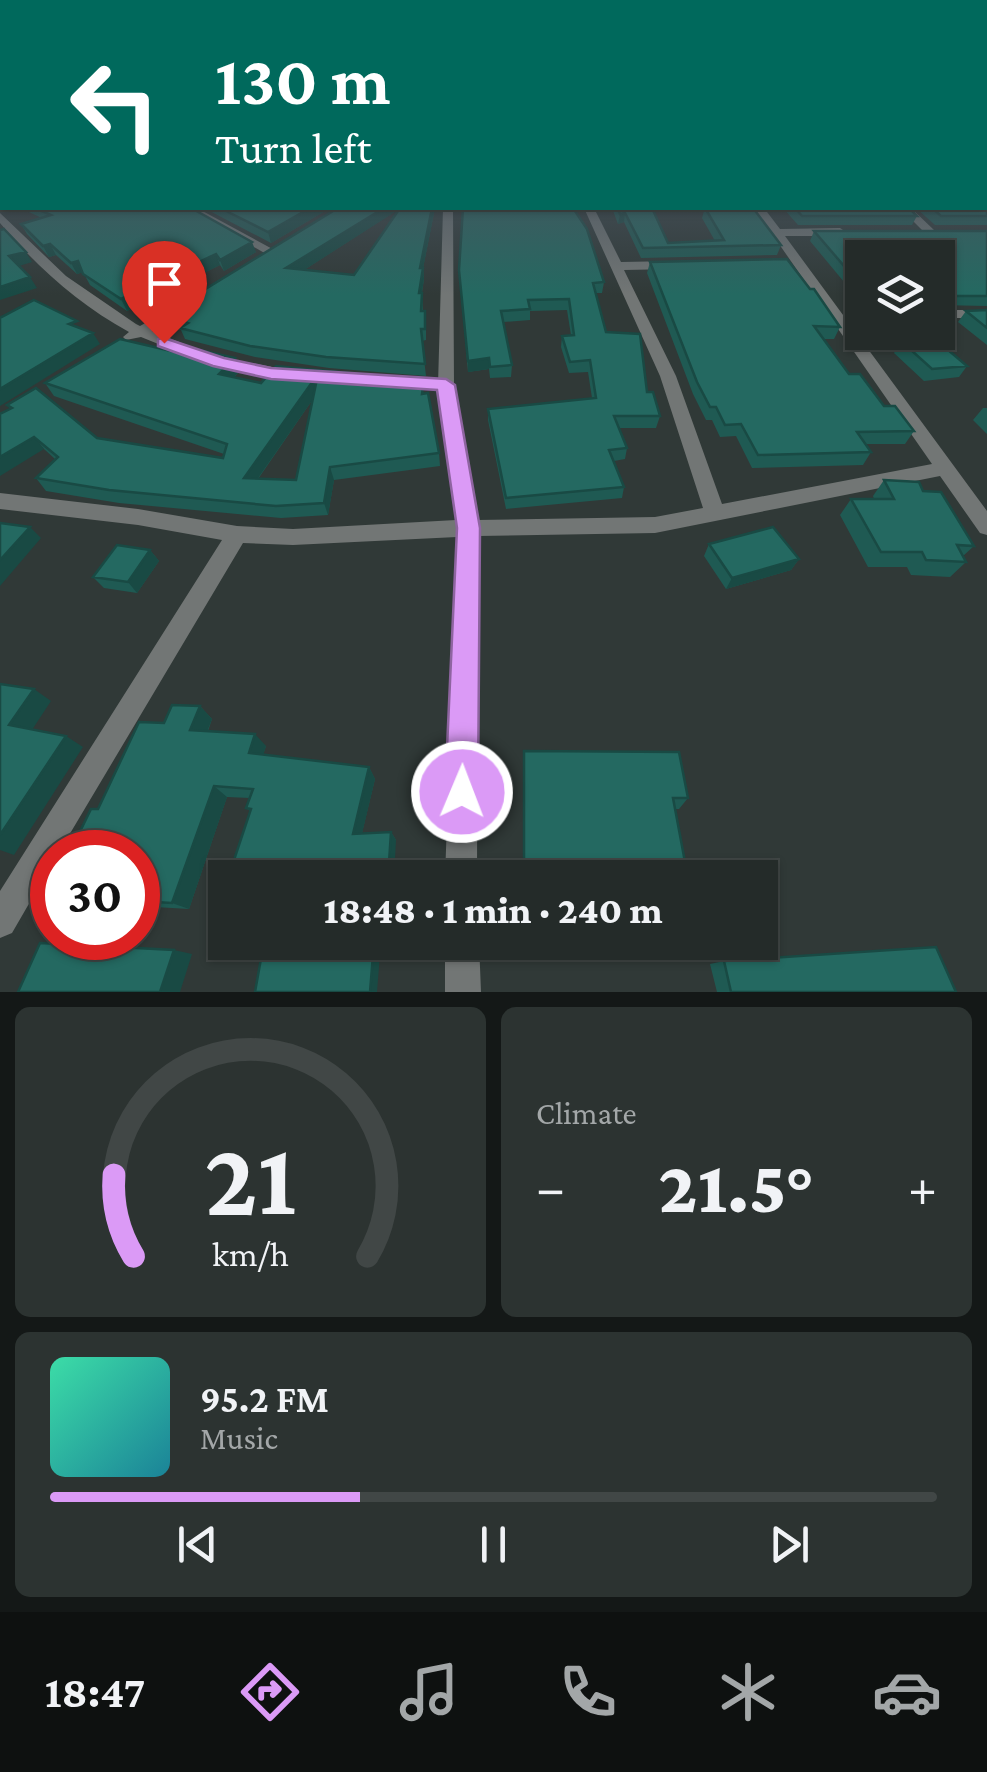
<!DOCTYPE html>
<html lang="en">
<head>
<meta charset="utf-8">
<style>
	:root { --surface:#242b29; --page:#2c3331; --text:#f1f3f6; --muted:#a3a7a8; --line:#414746; --accent:#db9af6 }
	body { margin:0; font-family:"Crimson Pro",serif; background:var(--page); color:var(--text); height:100vh; display:flex; flex-direction:column; font-size:38px; white-space:nowrap }
	* { box-sizing:border-box; margin:0 }
	p { font-size:32px; color:var(--muted) }
	.icon { flex:none; width:55px; height:55px; fill:none; stroke:currentColor; stroke-width:2; stroke-linecap:round; stroke-linejoin:round }
	.map { position:relative; height:992px; overflow:hidden }
	.side { display:flex; flex-direction:column; gap:15px; padding:15px; background:#141817; flex:1 }
	.side>* { flex:none }
	.banner { position:absolute; left:0px; top:0px; width:988px; height:210px; box-shadow:0 2px 8px #0004,0 0 0 2px var(--line); background:#00695c; color:#fff; overflow:hidden }
	.controls { position:absolute; left:845px; top:240px; display:grid; gap:20px }
	.controls a { display:grid; place-items:center; width:110px; height:110px; border-radius:0px; background:var(--surface); box-shadow:0 2px 8px #0004,0 0 0 2px var(--line); font-size:50px }
	.speed { position:absolute; left:30px; top:830px; display:flex; gap:20px; font-size:50px; font-weight:700; text-align:center }
	.speed>* { display:grid; place-content:center; width:130px; height:130px; border-radius:50%; background:var(--surface); box-shadow:0 2px 8px #0004,0 0 0 2px var(--line); line-height:1 }
	.speed .limit { border:15px solid #d22; background:#fff; color:#111 }
	.pin { position:absolute; display:grid; place-items:center; width:85px; height:85px; color:#fff; margin:-102px -42px; border-radius:50% 50% 50% 0; rotate:-45deg; box-shadow:0 0 10px #0007 }
	.pin .icon { rotate:45deg }
	.me { position:absolute; width:110px; margin:-55px; rotate:1deg; stroke-linejoin:round; filter:drop-shadow(0 0 8px #0008) }
	.turn { display:flex; align-items:center; gap:35px; height:210px; padding:0 50px; font-size:45px }
	.turn .icon { width:130px; height:130px; stroke-width:2.5 }
	.turn b { display:block; font-size:70px; line-height:85px }
	.big { font-size:75px; font-weight:800; line-height:1.1 }
	.side .card { flex:1; display:flex; flex-direction:column; justify-content:center; gap:15px; min-width:0; padding:0 35px; border-radius:15px; background:var(--page) }
	.side .dial { align-items:center; gap:0 }
	.dial svg { height:260px; overflow:visible; fill:none; stroke:var(--line); stroke-width:7; stroke-linecap:round; text-anchor:middle }
	.dial text { fill:var(--text); stroke:none }
	.song { display:flex; align-items:center; gap:30px }
	.cover { width:120px; height:120px; border-radius:15px; background:linear-gradient(135deg,hsl(160 70% 55%),hsl(190 70% 35%)) }
	.played { height:10px; border-radius:5px; background:linear-gradient(90deg,var(--accent) 35%,var(--line) 35%) }
	.keys { display:flex; justify-content:space-around; direction:ltr }
	.heat { display:flex; justify-content:space-between; align-items:center; font-size:55px; direction:ltr }
	.side .tiles { flex:1; display:grid; gap:15px; grid-template-columns:1fr 1fr }
	.card:last-child { grid-column:span 2 }
	.trip { position:absolute; left:208px; top:860px; width:570px; height:100px; border-radius:0px; background:var(--surface); box-shadow:0 2px 8px #0004,0 0 0 2px var(--line); font-weight:800; line-height:100px; text-align:center }
	.tab-bar { display:flex; height:160px; justify-content:space-around; align-items:center; background:#0e1110; color:var(--muted) }
	.tab-bar .icon { width:70px; height:70px }
	.tab-bar .selected { color:var(--accent) }
	.tab-bar b { font-size:45px; color:var(--text) }
	.map>svg:first-child { display:block }
</style>
</head>
<body>
<div class="map">
<svg width="987" height="992" viewBox="0 0 987 992">
	<rect width="100%" height="100%" fill="#303937"/>
	<g fill="none" stroke-linecap="round" stroke-linejoin="round">
		<path fill="#727675" fill-rule="evenodd" d="M185,208H197L278,252L268,255Z
			M443,208H453L454,385L477,520L655,517L703,508L660,376L584,208H594L621,262L674,261L680,265L674,269L624,270L676,376L722,504L932,464L754,208H764L780,229L840,228L846,232L840,236H785L987,511V535L980,533L940,476L655,533L478,536L477,878H445L457,537L293,545L243,543L59,852H52V864L12,933L0,938V891L222,540L138,525L0,509V493L138,509L237,526L293,529L456,520L438,385Z
			M900,208H911L934,230V234H926Z
			M0,213L66,276L136,324L140,326L184,301H194V307L152,331L214,356L294,371L302,376L294,381L250,374L203,362L141,337L126,340L123,337L129,332C78,304 37,267 0,223Z
			M938,310H987V318H938Z
			M445,942H479L481,992H445Z"/>
	</g>
	<path fill="#1f5a53" fill-rule="evenodd" d="M987,156V225H935L916,208H985Z
		M20,208H191L256,252L224,271L220,265L127,311L90,285L83,272L77,274L56,255L49,257L27,234L21,224L42,218Z
		M204,208H330L271,243Z
		M338,208H435L423,268L424,279L422,293L423,311L426,322V340L422,341L426,376L329,368L255,357L185,339L181,330L169,326L163,315ZM399,209L354,275L304,270Z
		M612,208H652L668,243L715,241L702,218L705,208H753L781,245L777,255L641,258L624,222L618,224Z
		M783,208H909L917,216L912,225H798Z
		M814,231H987V306L938,305V258H862V300H859L810,241Z
		M650,262L840,327L834,339H824L849,374L914,431L905,444H865L871,452L863,465L752,468L736,436L720,437L712,420H706L693,394L647,273Z
		M459,270L604,282L602,293H596L606,332L647,392L660,416L656,428H619L627,448L625,459L614,461L624,487L622,498L506,509L488,420V409L592,398L588,372L569,373L561,347L562,336L571,335L567,310L530,311V320L503,322L512,365L511,377L490,378L489,369L468,372Z
		M987,310V345L958,322L966,311Z
		M901,341L967,366L959,377L924,381L894,353Z
		M195,349L240,371L234,377L261,383L425,394L439,453L440,466L334,480L328,515L281,518L119,503L46,491L36,478L55,459L44,449L7,405L97,438L223,458L224,454L54,396L45,383L199,358ZM313,399L296,480L258,479Z
		M983,408H987V434L973,420Z
		M884,480L923,491L974,546L963,556L966,562L950,577L911,575L907,567H868L840,515L851,499H874L873,496Z
		M709,544L799,559L791,570L726,589L704,556Z
		M150,550L159,561L137,593L104,588L93,577Z
		M200,706L212,719L208,731L266,746L263,755L369,767L375,779L362,833L391,832L396,840L250,811L246,808L250,798L227,797L189,909L138,906V852L164,723Z
		M524,751L688,798L679,809H675L688,878H523V763Z
		M724,961L956,992H717L710,964Z"/>
	<path fill="#194a44" d="M310,208H330L271,243L268,232Z
		M384,208H401L290,279L286,268Z
		M432,208H435L421,279L420,268Z
		M625,213L624,222L618,224L620,214Z
		M252,242L256,252L224,271L220,260Z
		M50,244L56,255L49,257L43,246Z
		M26,252L32,262L16,267L9,256Z
		M216,254L220,265L127,311L121,299Z
		M78,261L84,272L77,274L71,263Z
		M423,268L424,279L420,304L419,293Z
		M30,277L37,288L0,300V287Z
		M93,333L100,344L0,406V389Z
		M235,358L240,371L224,386L219,374Z
		M489,358V369L468,372V361Z
		M318,374L322,386L249,491L244,478Z
		M34,437L44,449L0,476V457Z
		M330,467L334,480L328,515L324,503Z
		M30,527L41,538L0,586V560Z
		M150,550L159,561L137,593L128,582Z
		M799,559L791,570L726,589L732,578Z
		M34,689L51,701L28,736L9,725Z
		M200,706L212,719L203,742L190,730Z
		M255,734L266,746L260,765L249,753Z
		M66,736L83,747L14,855L0,850V835Z
		M369,767L375,779L360,842L353,834Z
		M214,786L227,797L189,909L172,903Z
		M391,832L396,840L394,878H388Z
		M374,942H381L377,992H370Z
		M174,950L192,954L180,992H160Z"/>
	<path fill="#246961" stroke="#194a44" stroke-width="2.5" fill-rule="evenodd" d="M0,156H2V193L0,194Z
		M985,156H987V216H941L932,208H985Z
		M35,208H191L252,242L220,260L216,254L121,299L83,274L78,261L71,263L50,244L43,246L21,224L51,215Z
		M220,208H310L268,232Z
		M338,208H384L286,268L354,275L400,208H432L420,268H423L419,293H422L421,311H425V329H421L425,364L326,357L250,346L180,328L188,323L163,315Z
		M463,208H573L587,229L604,282L593,283L606,332L640,334L647,392H653L660,416H614L627,448L609,450L624,487L506,498L488,409L596,398L590,360L570,362L562,336L574,335L569,299L528,300L530,309L501,311L512,365L490,367L489,358L468,361L459,270Z
		M617,208H652L668,243L724,240L705,208H753L781,245L643,248L625,213L620,214Z
		M795,208H909L917,216H802Z
		M4,229L26,252L9,256L30,277L0,287V230Z
		M814,231H987V296H946L938,292V258H862V287Z
		M787,259L810,289H814L840,327L814,326L849,374H860L884,406H895L914,431L857,432L871,452L758,455L741,424L725,425L716,407H710L697,382L650,262Z
		M34,300L77,321L69,324L93,333L0,389V318Z
		M987,310V328L966,311Z
		M934,338L967,366L932,369L901,341Z
		M120,339L214,361L195,349L235,358L219,374L261,383L276,366L424,380L422,394L428,393L439,453L330,467L324,503L276,506L109,490L36,478L58,457L34,437L0,457V414L12,408L7,405L36,388L97,438L223,458L227,444L45,383ZM318,374L296,480L244,478Z
		M884,480L919,482L923,491L941,492L974,546L957,545L966,562L926,560L922,552H881L851,499H894Z
		M0,523L30,527L0,560Z
		M773,527L799,559L732,578L709,544Z
		M117,545L150,550L128,582L93,577Z
		M0,684L34,689L9,725L66,736L0,835Z
		M172,705L200,706L190,730L255,734L249,753L369,767L353,834L391,832L388,878H228L251,809L246,808L253,789L214,786L172,903L138,901V852H70L91,809H98L139,722L164,723Z
		M524,751L679,752L688,798H673L688,878H524Z
		M225,887V921L214,920Z
		M264,942H374L370,992H255Z
		M40,943L174,950L160,992H18Z
		M936,947L956,992H731L724,961Z"/>
	<linearGradient id="sky" x2="0" y2="1"><stop stop-color="#1a1f1e"/><stop offset="0.53" stop-color="#48545e"/><stop offset="1" stop-color="#48545e" stop-opacity="0"/></linearGradient>
	<rect width="987" height="295" fill="url(#sky)"/>
	<path fill="#db9af6" stroke="#8e64a0" stroke-width="2.5" d="M164,338L224,358L271,368L446,379L455,385L480,528L478,792L473,803L462,808L450,803L445,792L457,528L437,390L271,379L213,366L158,346V339Z"/>
</svg>
<div class="controls">
<a><svg class="icon" aria-label="layers" viewBox="0 0 24 24"><path d="M12 4l9 5-9 5-9-5zM3 14l9 5 9-5"/></svg></a>
</div>
<div class="speed"><div class="limit">30</div></div>
<div class="pin" style="left:164px;top:343px;background:#d93025"><svg class="icon" aria-label="arrive" viewBox="0 0 24 24"><path d="M6 21V4h12l-3 4 3 4H6"/></svg></div>
<svg class="me" style="left:462px;top:792px" viewBox="-20 -20 40 40"><circle r="17" fill="#db9af6" stroke="#fff" stroke-width="3"/><path d="M0-11L8 9 0 5-8 9z" fill="#fff"/></svg>
<div class="trip">18:48 · 1 min · 240 m</div>
<div class="banner">
<div class="turn"><svg class="icon" aria-label="left" viewBox="0 0 24 24"><path d="M17 20v-9H6M10 6l-5 5 5 5"/></svg><div><b>130 m</b>Turn left</div></div>
</div>
</div>
<section class="side">
<div class="tiles">
<div class="card dial"><svg viewBox="0 0 100 80">
<path d="M14 69A42 42 0 1 1 86 69"/>
<path d="M14 69A42 42 0 0 1 8 44" stroke="#db9af6"/>
<text x="50" y="56" font-size="32" font-weight="700">21</text>
<text x="50" y="72" font-size="11">km/h</text>
</svg></div>
<div class="card"><p>Climate</p>
<div class="heat"><a>−</a><b class="big">21.5°</b><a>+</a></div>
</div>
<div class="card">
<div class="song"><i class="cover"></i><div><b>95.2 FM</b><p>Music</p></div></div>
<div class="played"></div>
<div class="keys"><svg class="icon" aria-label="previous" viewBox="0 0 24 24"><path d="M18 5L8 12l10 7zM5 5v14"/></svg><svg class="icon" aria-label="pause" viewBox="0 0 24 24"><path d="M8 5v14M16 5v14"/></svg><svg class="icon" aria-label="next" viewBox="0 0 24 24"><path d="M6 5l10 7-10 7zM19 5v14"/></svg></div>
</div>
</div>
</section>
<nav class="tab-bar">
<b>18:47</b>
<svg class="icon selected" aria-label="directions" viewBox="0 0 24 24"><path d="M12 3l9 9-9 9-9-9zM9 14v-3h6M13 9l2 2-2 2"/></svg>
<svg class="icon" aria-label="music" viewBox="0 0 24 24"><path d="M9 18V5l10-2v13"/><circle cx="6" cy="18" r="3"/><circle cx="16" cy="16" r="3"/></svg>
<svg class="icon" aria-label="phone" viewBox="0 0 24 24"><path d="M5 4h4l2 5-3 2q2 4 5 5l2-3 5 2v4C11 20 4 13 5 4z"/></svg>
<svg class="icon" aria-label="climate" viewBox="0 0 24 24"><path d="M12 3v18M4 7l16 10M4 17L20 7"/></svg>
<svg class="icon" aria-label="car" viewBox="0 0 24 24"><path d="M5 17H2v-5l4-1 3-4h7l3 4 3 1v5h-3M9 17h6M6 11h13"/><circle cx="7" cy="17" r="2"/><circle cx="17" cy="17" r="2"/></svg>
</nav>
</body>
</html>
